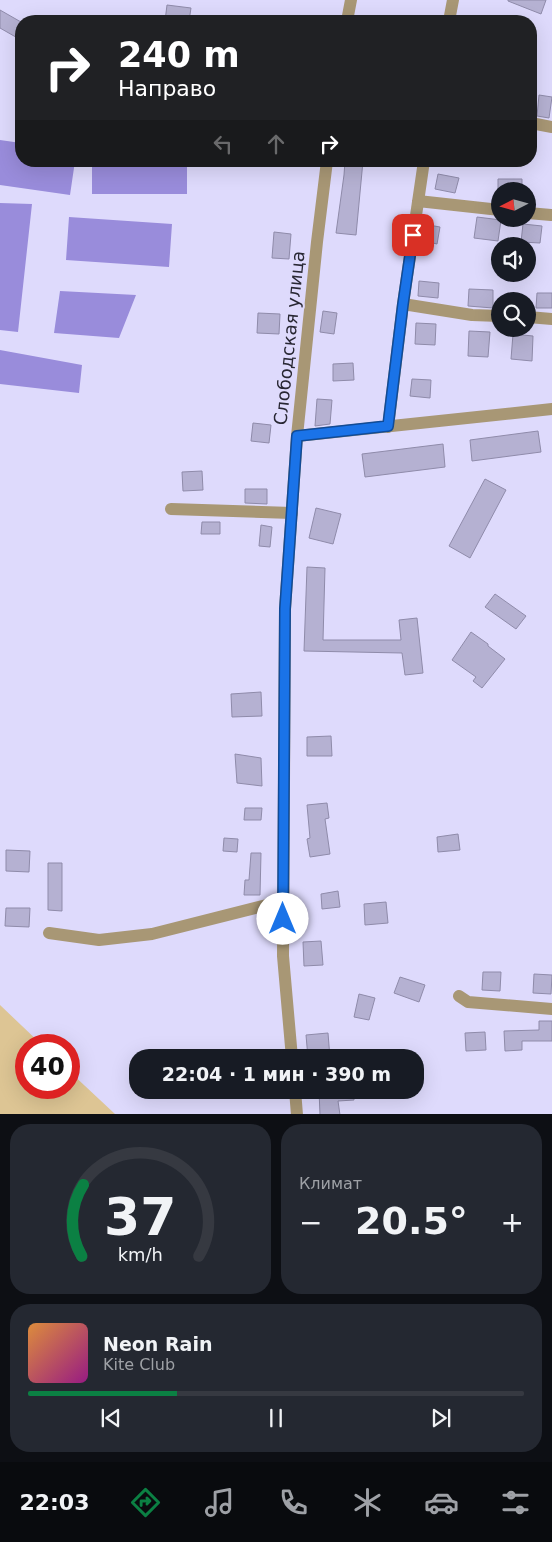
<!DOCTYPE html>
<html lang="ru">
<head>
<meta charset="utf-8">
<style>
	:root { --surface:#171b24; --page:#242831; --text:#f1f3f6; --muted:#9ea1a6; --line:#363941; --accent:#0b8043 }
	body { margin:0; font-family:"DejaVu Sans",sans-serif; background:var(--page); color:var(--text); height:100vh; display:flex; flex-direction:column; font-size:19px; white-space:nowrap }
	* { box-sizing:border-box; margin:0 }
	p { font-size:16px; color:var(--muted) }
	.icon { flex:none; width:28px; height:28px; fill:none; stroke:currentColor; stroke-width:2; stroke-linecap:round; stroke-linejoin:round }
	.map { position:relative; height:1114px; overflow:hidden }
	.panel { display:flex; flex-direction:column; gap:10px; padding:10px; background:#0d0f14; flex:1 }
	.panel>* { flex:none }
	.hud { position:absolute; left:15px; top:15px; width:522px; height:152px; border-radius:20px; box-shadow:0 5px 20px #0002; background:#202124; color:#fff; overflow:hidden }
	.needle { width:32px; rotate:264deg }
	.tools { position:absolute; left:491px; top:182px; display:grid; gap:10px }
	.tools a { display:grid; place-items:center; width:45px; height:45px; border-radius:50%; background:var(--surface); box-shadow:0 5px 20px #0002; font-size:25px }
	.speed { position:absolute; left:15px; top:1034px; display:flex; gap:10px; font-size:25px; font-weight:700; text-align:center }
	.speed>* { display:grid; place-content:center; width:65px; height:65px; border-radius:50%; background:var(--surface); box-shadow:0 5px 20px #0002; line-height:1 }
	.speed .limit { border:8px solid #d22; background:#fff; color:#111 }
	.pin { position:absolute; display:grid; place-items:center; width:42px; height:42px; color:#fff; margin:-21px; border-radius:10px; box-shadow:0 2px 8px #0006 }
	.me { position:absolute; width:55px; margin:-28px; rotate:0deg; stroke-linejoin:round; filter:drop-shadow(0 0 4px #0008) }
	.turn { display:flex; align-items:center; gap:18px; height:105px; padding:0 20px; font-size:22px }
	.turn .icon { width:65px; height:65px; stroke-width:2.5 }
	.turn b { display:block; font-size:35px; line-height:42px }
	.lanes { display:flex; align-items:center; height:48px; padding:0 20px; background:#0003; justify-content:center; gap:25px; direction:ltr }
	.lanes .off { opacity:.35 }
	.big { font-size:38px; font-weight:800; line-height:1.1 }
	.panel .tile { flex:1; display:flex; flex-direction:column; justify-content:center; gap:8px; min-width:0; padding:0 18px; border-radius:20px; background:var(--page) }
	.panel .dial { align-items:center; gap:0 }
	.dial svg { height:130px; overflow:visible; fill:none; stroke:var(--line); stroke-width:7; stroke-linecap:round; text-anchor:middle }
	.dial text { fill:var(--text); stroke:none }
	.song { display:flex; align-items:center; gap:15px }
	.cover { width:60px; height:60px; border-radius:8px; background:linear-gradient(135deg,hsl(30 70% 55%),hsl(310 70% 35%)) }
	.played { height:5px; border-radius:2px; background:linear-gradient(90deg,var(--accent) 30%,var(--line) 30%) }
	.keys { display:flex; justify-content:space-around; direction:ltr }
	.heat { display:flex; justify-content:space-between; align-items:center; font-size:28px; direction:ltr }
	.panel .tiles { flex:1; display:grid; gap:10px; grid-template-columns:1fr 1fr }
	.tile:last-child { grid-column:span 2 }
	.trip { position:absolute; left:129px; top:1049px; width:295px; height:50px; border-radius:20px; background:var(--surface); box-shadow:0 5px 20px #0002; font-weight:800; line-height:50px; text-align:center }
	.menu { display:flex; height:80px; justify-content:space-around; align-items:center; background:#090b0e; color:var(--muted) }
	.menu .icon { width:35px; height:35px }
	.menu .current { color:var(--accent) }
	.menu b { font-size:22px; color:var(--text) }
	.map>svg:first-child { display:block }
</style>
</head>
<body>
<div class="map">
<svg width="552" height="1115" viewBox="0 0 552 1115">
	<rect width="100%" height="100%" fill="#dedafc"/>
	<path fill="#ddc594" d="M0,1005L42,1045H26V1088H69V1071L115,1114H0Z"/>
	<path fill="#998cdb" d="M0,140L21,143V161H75L70,195L0,185Z
		M92,161H187V194H92Z
		M0,203L32,204L18,332L0,330Z
		M69,217L172,224L169,267L66,260Z
		M60,291L136,295L119,338L54,333Z
		M0,350L82,365L79,393L0,384Z"/>
	<path fill="#b5b1d2" stroke="#8f8baa" d="M508,0H546L541,14L508,1Z
		M167,5L191,8L189,21H165Z
		M0,10L21,22V40L0,28Z
		M539,95L552,97L549,118L537,116Z
		M345,161H363L356,235L336,233L344,175Z
		M438,174L459,178L455,193L435,189Z
		M498,179H522V191H498Z
		M477,217L501,220L498,241L474,238Z
		M423,224L440,227L437,244L421,240Z
		M523,224L542,226L540,243L521,242Z
		M274,232L291,234L289,259L272,258Z
		M419,281L439,283L438,298L418,296Z
		M469,289L493,290V308L468,306Z
		M537,293H552V308H536Z
		M323,311L337,313L334,334L320,332Z
		M258,313L280,314L279,334L257,333Z
		M416,323L436,324L435,345L415,344Z
		M469,331L490,332L488,357L468,356Z
		M513,334L533,336L532,361L511,359Z
		M353,363L354,380L333,381V364Z
		M412,379L431,380L430,398L410,396Z
		M317,399L332,400L330,424L315,426Z
		M253,423L271,425L269,443L251,441Z
		M538,431L541,452L472,461L470,440Z
		M443,444L445,467L365,477L362,454Z
		M202,471L203,490L183,491L182,472Z
		M485,479L506,490L470,558L449,546Z
		M245,489H267V504L245,503Z
		M316,508L341,514L333,544L309,538Z
		M202,522H220V534H201Z
		M261,525L272,527L270,547L259,546Z
		M307,567L325,568L323,640H401L399,620L417,618L423,673L405,675L402,653L304,651Z
		M495,594L526,616L516,629L485,607Z
		M471,632L488,644V646L505,659L482,688L473,681L476,677L452,660Z
		M261,692L262,716L232,717L231,694Z
		M331,736L332,756H307V737Z
		M235,754L261,758L262,786L237,783Z
		M327,803L329,818L325,819L330,854L310,857L307,839L310,838L307,805Z
		M245,808H262L261,820H244Z
		M458,834L460,850L438,852L437,837Z
		M224,838L238,839L237,852L223,851Z
		M6,850L30,851L29,872L6,871Z
		M251,853H261L260,895H244L245,880H249Z
		M48,863H62V911L48,910Z
		M338,891L340,907L322,909L321,894Z
		M386,902L388,923L365,925L364,904Z
		M6,908H30L29,927L5,926Z
		M321,941L323,965L304,966L303,942Z
		M483,972H501L500,991L482,990Z
		M534,974L552,975L551,994L533,993Z
		M400,977L425,985L419,1002L394,993Z
		M359,994L375,998L369,1020L354,1017Z
		M539,1021H552V1041H522V1050L505,1051L504,1031L539,1030Z
		M485,1032L486,1050L466,1051L465,1033Z
		M328,1033L330,1058H308L306,1035Z
		M319,1090H354V1100L338,1101L340,1115H320Z"/>
	<g fill="none" stroke-linecap="round" stroke-linejoin="round">
		<path stroke="#a89775" stroke-width="12" d="M449,21L453,0
			M531,123L552,127
			M418,201L500,210
			M528,213L551,215
			M403,304L472,315L500,316
			M528,317L552,319
			M388,427L403,304L424,161
			M297,436L552,409
			M171,509L292,513
			M49,933L99,940L152,934L283,901
			M459,996L468,1002L552,1009"/>
		<path stroke="#a89775" stroke-width="12" d="M347,21L351,0
			M292,1058L283,956L285,609L297,436L317,242L327,161
			M295,1090L297,1115"/>
	</g>
	<g fill="none" stroke-linecap="round" stroke-linejoin="round">
		<g stroke="#114b97" stroke-width="12">
			<path id="route" d="M283,919L285,609L297,436L388,426L403,304L413,235"/>
		</g>
		<use href="#route" stroke="#1a73e8" stroke-width="9"/>
	</g>
	<g text-anchor="middle" dominant-baseline="central" stroke-width="4" stroke-linejoin="round" paint-order="stroke">
		<g font-size="18" fill="#282733" stroke="#dedafc">
			<text transform="translate(289 338) rotate(-84)">Слободская улица</text>
		</g>
	</g>
</svg>
<div class="tools">
<a><svg class="needle" viewBox="-14 -14 28 28"><path d="M0-13l5 13h-10z" fill="#e53935"/><path d="M0 13l5-13h-10z" fill="#9ea1a6"/></svg></a>
<a><svg class="icon" aria-label="sound" viewBox="0 0 24 24"><path d="M4 9h4l5-4v14l-5-4H4zM17 9q2 3 0 6"/></svg></a>
<a><svg class="icon" aria-label="search" viewBox="0 0 24 24"><circle cx="10" cy="10" r="6"/><path d="M15 15l6 6"/></svg></a>
</div>
<div class="speed"><div class="limit">40</div></div>
<div class="pin" style="left:413px;top:235px;background:#d93025"><svg class="icon" aria-label="arrive" viewBox="0 0 24 24"><path d="M6 21V4h12l-3 4 3 4H6"/></svg></div>
<svg class="me" style="left:283px;top:919px" viewBox="-20 -20 40 40"><circle r="19" fill="#fff"/><path d="M0-13L10 11 0 6-10 11z" fill="#1a73e8"/></svg>
<div class="trip">22:04 · 1 мин · 390 m</div>
<div class="hud">
<div class="turn"><svg class="icon" aria-label="right" viewBox="0 0 24 24"><path d="M7 20v-9h11M14 6l5 5-5 5"/></svg><div><b>240 m</b>Направо</div></div>
<div class="lanes"><svg class="icon off" aria-label="left" viewBox="0 0 24 24"><path d="M17 20v-9H6M10 6l-5 5 5 5"/></svg><svg class="icon off" aria-label="ahead" viewBox="0 0 24 24"><path d="M12 20V5M6 11l6-6 6 6"/></svg><svg class="icon" aria-label="right" viewBox="0 0 24 24"><path d="M7 20v-9h11M14 6l5 5-5 5"/></svg></div>
</div>
</div>
<section class="panel">
<div class="tiles">
<div class="tile dial"><svg viewBox="0 0 100 80">
<path d="M14 69A42 42 0 1 1 86 69"/>
<path d="M14 69A42 42 0 0 1 15 25" stroke="#0b8043"/>
<text x="50" y="56" font-size="32" font-weight="700">37</text>
<text x="50" y="72" font-size="11">km/h</text>
</svg></div>
<div class="tile"><p>Климат</p>
<div class="heat"><a>−</a><b class="big">20.5°</b><a>+</a></div>
</div>
<div class="tile">
<div class="song"><i class="cover"></i><div><b>Neon Rain</b><p>Kite Club</p></div></div>
<div class="played"></div>
<div class="keys"><svg class="icon" aria-label="previous" viewBox="0 0 24 24"><path d="M18 5L8 12l10 7zM5 5v14"/></svg><svg class="icon" aria-label="pause" viewBox="0 0 24 24"><path d="M8 5v14M16 5v14"/></svg><svg class="icon" aria-label="next" viewBox="0 0 24 24"><path d="M6 5l10 7-10 7zM19 5v14"/></svg></div>
</div>
</div>
</section>
<nav class="menu">
<b>22:03</b>
<svg class="icon current" aria-label="directions" viewBox="0 0 24 24"><path d="M12 3l9 9-9 9-9-9zM9 14v-3h6M13 9l2 2-2 2"/></svg>
<svg class="icon" aria-label="music" viewBox="0 0 24 24"><path d="M9 18V5l10-2v13"/><circle cx="6" cy="18" r="3"/><circle cx="16" cy="16" r="3"/></svg>
<svg class="icon" aria-label="phone" viewBox="0 0 24 24"><path d="M5 4h4l2 5-3 2q2 4 5 5l2-3 5 2v4C11 20 4 13 5 4z"/></svg>
<svg class="icon" aria-label="climate" viewBox="0 0 24 24"><path d="M12 3v18M4 7l16 10M4 17L20 7"/></svg>
<svg class="icon" aria-label="car" viewBox="0 0 24 24"><path d="M5 17H2v-5l4-1 3-4h7l3 4 3 1v5h-3M9 17h6M6 11h13"/><circle cx="7" cy="17" r="2"/><circle cx="17" cy="17" r="2"/></svg>
<svg class="icon" aria-label="filters" viewBox="0 0 24 24"><path d="M4 7h16M4 17h16"/><circle cx="9" cy="7" r="2"/><circle cx="15" cy="17" r="2"/></svg>
</nav>
</body>
</html>
